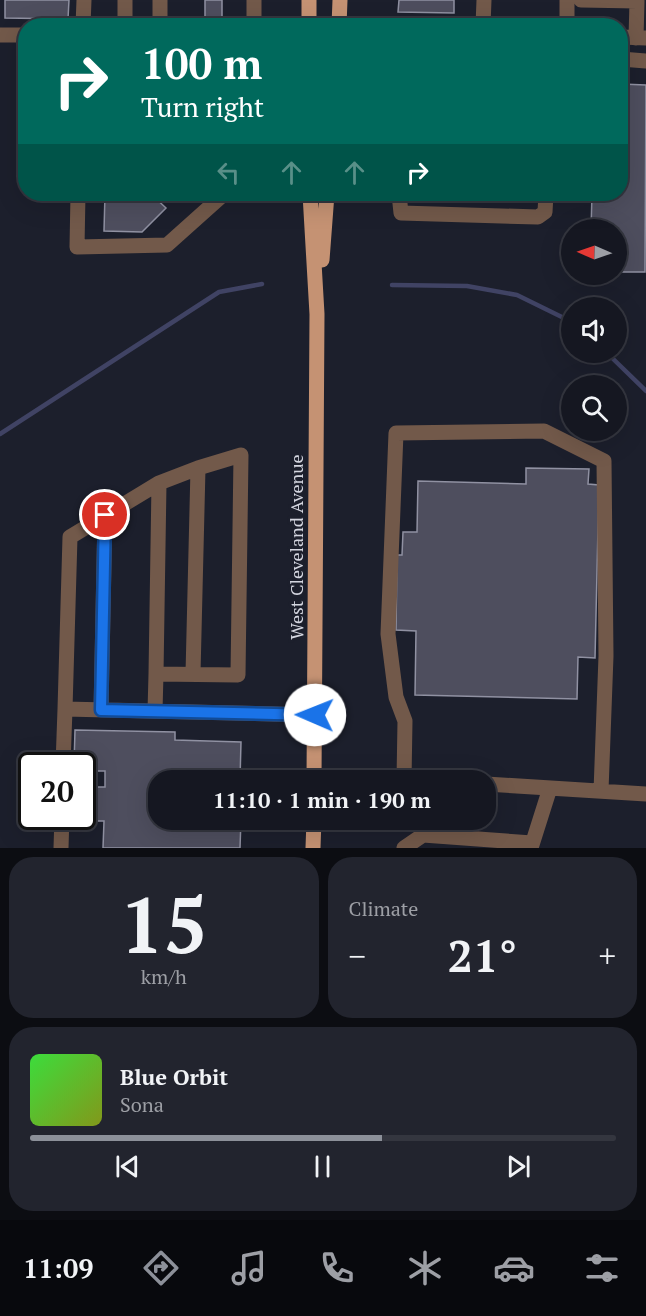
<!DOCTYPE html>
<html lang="en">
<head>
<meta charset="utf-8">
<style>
	:root { --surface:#151721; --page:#22242e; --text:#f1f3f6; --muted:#9d9fa5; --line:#34363f; --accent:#8c9099 }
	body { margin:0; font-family:"PT Serif",serif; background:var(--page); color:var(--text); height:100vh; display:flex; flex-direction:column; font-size:22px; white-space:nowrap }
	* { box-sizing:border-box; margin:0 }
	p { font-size:20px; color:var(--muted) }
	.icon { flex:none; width:33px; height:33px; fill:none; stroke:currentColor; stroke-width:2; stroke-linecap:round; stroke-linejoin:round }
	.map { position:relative; height:848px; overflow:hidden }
	.sheet { display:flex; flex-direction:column; gap:9px; padding:9px; background:#0c0d12; flex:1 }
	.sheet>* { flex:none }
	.guide { position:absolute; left:18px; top:18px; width:610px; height:183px; border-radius:24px; box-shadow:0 6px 24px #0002,0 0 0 2px var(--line); background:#00695c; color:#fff; overflow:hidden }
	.needle { width:39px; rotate:272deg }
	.buttons { position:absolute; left:561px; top:219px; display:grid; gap:12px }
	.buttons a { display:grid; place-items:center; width:66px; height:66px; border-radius:50%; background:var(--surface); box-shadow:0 6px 24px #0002,0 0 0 2px var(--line); font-size:30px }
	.speed { position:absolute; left:18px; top:752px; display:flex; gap:12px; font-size:30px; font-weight:700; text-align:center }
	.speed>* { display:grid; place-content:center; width:78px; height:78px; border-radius:50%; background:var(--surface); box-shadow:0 6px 24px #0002,0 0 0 2px var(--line); line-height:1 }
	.speed .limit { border:3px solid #111; border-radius:9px; background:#fff; color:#111 }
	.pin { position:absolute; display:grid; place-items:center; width:51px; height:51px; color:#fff; margin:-26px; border:3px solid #fff; border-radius:50%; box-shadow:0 2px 6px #0007 }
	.me { position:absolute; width:66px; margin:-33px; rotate:271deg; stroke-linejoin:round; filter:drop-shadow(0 0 4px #0008) }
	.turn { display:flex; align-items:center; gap:21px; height:126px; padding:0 24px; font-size:27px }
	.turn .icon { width:78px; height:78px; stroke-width:2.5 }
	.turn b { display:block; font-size:42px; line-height:51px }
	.lanes { display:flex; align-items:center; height:57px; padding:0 24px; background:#0003; justify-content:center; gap:30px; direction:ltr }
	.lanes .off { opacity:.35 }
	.big { font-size:45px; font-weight:700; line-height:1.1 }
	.sheet .card { flex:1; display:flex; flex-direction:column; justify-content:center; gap:9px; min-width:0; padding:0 21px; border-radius:24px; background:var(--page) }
	.sheet .dial { align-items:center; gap:0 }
	.dial b { font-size:78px; line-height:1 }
	.song { display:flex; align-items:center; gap:18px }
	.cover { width:72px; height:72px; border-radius:9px; background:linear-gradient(135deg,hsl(120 70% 55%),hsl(70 70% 35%)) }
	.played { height:6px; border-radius:3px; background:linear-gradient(90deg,var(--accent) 60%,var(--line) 60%) }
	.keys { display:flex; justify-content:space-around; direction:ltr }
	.heat { display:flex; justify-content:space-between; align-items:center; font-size:33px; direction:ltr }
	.sheet .tiles { flex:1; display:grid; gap:9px; grid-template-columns:1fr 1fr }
	.card:last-child { grid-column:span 2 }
	.trip { position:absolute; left:148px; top:770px; width:348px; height:60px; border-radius:24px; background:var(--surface); box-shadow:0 6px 24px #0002,0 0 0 2px var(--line); font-weight:700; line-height:60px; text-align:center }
	.tabs { display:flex; height:96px; justify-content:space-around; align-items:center; background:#08090d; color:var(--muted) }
	.tabs .icon { width:42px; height:42px }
	.tabs .on { color:var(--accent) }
	.tabs b { font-size:27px; color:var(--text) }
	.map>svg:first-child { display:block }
</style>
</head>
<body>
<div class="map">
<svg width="646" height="848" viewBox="0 0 646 848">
	<rect width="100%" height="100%" fill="#1c1f2c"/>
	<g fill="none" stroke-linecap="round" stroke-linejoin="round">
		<path stroke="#404364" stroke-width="4.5" d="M392,285L467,286L517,295L572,322
			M606,352L646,391
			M0,434L219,292L262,284"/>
	</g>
	<path fill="#4e4e5e" stroke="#9091a2" stroke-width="1.5" d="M5,0H69L68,19L5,18Z
		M205,0H222V18H205Z
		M399,0H454V13L398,12Z
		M621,84L646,85L645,272H616V230H591L592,194H621Z
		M105,194H151L166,208L142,232L104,231Z
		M526,468L589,469L588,484L599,485L595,658L578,657L577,699L415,695L416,631L396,630L397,555H402L403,532H417L418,481L526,484Z
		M75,730L175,732V740L241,742L240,780H159V819H241L240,848H103L104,821H88L89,787H105V771H82V765H74Z"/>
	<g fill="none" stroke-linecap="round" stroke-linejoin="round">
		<path stroke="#72594a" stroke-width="15" d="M254,0V26
			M581,0L637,1L636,38
			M83,26L84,0
			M125,26V0
			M160,26V0
			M483,26L484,0
			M567,26V0
			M0,35H26
			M621,37L646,38
			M621,59L646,61
			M78,194L77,247L167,245L224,194
			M399,194L401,213L538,217L545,212L546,194
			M156,674L159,483
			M193,674L198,468
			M101,710L105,515
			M155,711L156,674L238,675L241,455L198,468L159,483L70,537L65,709L315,715
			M63,765L65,709
			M314,776L395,780
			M404,780L405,721L396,697L388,634L396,433L544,431L604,461L606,656L601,791
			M486,784L646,794
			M420,819L423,835L532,843
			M61,848L62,816
			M404,848L423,835
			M531,848L550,788"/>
		<path stroke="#c59273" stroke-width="15" d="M309,26V0
			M339,26L340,0
			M310,194L317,314L314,780
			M322,260L327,194
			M313,848L314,819"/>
	</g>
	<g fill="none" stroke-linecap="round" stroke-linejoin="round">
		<g stroke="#114b97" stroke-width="15">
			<path id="route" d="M105,515L101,710L315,715"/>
		</g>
		<use href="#route" stroke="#1a73e8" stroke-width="10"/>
	</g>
	<g text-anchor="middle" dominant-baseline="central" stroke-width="6" stroke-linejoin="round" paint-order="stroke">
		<g font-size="18" fill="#d4d6e0" stroke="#1c1f2c">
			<text transform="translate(296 547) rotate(-90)">West Cleveland Avenue</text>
		</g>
	</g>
</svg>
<div class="buttons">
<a><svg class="needle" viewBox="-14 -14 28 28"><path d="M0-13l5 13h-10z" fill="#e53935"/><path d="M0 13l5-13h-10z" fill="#9d9fa5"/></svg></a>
<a><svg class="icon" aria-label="sound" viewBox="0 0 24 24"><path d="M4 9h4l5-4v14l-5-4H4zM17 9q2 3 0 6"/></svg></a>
<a><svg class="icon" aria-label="search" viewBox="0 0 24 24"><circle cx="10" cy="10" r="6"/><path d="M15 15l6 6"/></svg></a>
</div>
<div class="speed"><div class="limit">20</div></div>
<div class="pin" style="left:105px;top:515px;background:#d93025"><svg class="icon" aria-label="arrive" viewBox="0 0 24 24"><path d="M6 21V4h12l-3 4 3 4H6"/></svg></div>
<svg class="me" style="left:315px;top:715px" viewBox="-20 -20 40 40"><circle r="19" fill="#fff"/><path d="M0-13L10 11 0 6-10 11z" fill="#1a73e8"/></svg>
<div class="trip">11:10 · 1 min · 190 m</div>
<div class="guide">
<div class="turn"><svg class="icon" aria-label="right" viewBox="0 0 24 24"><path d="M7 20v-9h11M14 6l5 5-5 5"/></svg><div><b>100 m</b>Turn right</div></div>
<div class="lanes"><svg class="icon off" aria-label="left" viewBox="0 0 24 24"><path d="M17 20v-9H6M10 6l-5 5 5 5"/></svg><svg class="icon off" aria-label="ahead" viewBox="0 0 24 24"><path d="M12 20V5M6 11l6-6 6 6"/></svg><svg class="icon off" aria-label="ahead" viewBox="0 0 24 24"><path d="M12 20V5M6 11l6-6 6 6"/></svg><svg class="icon" aria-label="right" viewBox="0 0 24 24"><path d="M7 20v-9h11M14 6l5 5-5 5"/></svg></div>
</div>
</div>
<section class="sheet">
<div class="tiles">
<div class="card dial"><b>15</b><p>km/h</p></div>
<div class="card"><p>Climate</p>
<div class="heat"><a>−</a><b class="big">21°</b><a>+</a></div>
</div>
<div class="card">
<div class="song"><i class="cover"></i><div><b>Blue Orbit</b><p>Sona</p></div></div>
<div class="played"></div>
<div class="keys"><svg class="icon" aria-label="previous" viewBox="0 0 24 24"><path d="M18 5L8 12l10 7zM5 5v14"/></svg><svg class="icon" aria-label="pause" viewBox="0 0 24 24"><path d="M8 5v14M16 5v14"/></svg><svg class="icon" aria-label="next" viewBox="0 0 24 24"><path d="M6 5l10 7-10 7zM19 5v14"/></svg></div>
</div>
</div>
</section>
<nav class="tabs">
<b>11:09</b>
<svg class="icon on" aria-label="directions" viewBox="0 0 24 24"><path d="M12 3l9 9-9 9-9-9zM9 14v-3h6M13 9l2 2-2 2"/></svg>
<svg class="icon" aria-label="music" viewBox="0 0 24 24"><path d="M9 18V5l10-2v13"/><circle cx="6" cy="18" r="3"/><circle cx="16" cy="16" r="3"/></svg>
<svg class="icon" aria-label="phone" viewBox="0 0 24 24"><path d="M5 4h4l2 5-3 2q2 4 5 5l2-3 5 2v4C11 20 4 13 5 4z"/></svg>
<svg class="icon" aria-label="climate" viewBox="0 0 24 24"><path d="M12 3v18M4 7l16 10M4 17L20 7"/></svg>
<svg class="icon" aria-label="car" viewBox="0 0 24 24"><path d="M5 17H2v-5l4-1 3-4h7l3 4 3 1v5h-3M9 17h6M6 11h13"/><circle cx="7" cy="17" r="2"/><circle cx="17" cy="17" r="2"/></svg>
<svg class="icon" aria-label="filters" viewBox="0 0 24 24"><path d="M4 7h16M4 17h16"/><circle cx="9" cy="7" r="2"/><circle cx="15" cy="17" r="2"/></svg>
</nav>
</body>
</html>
